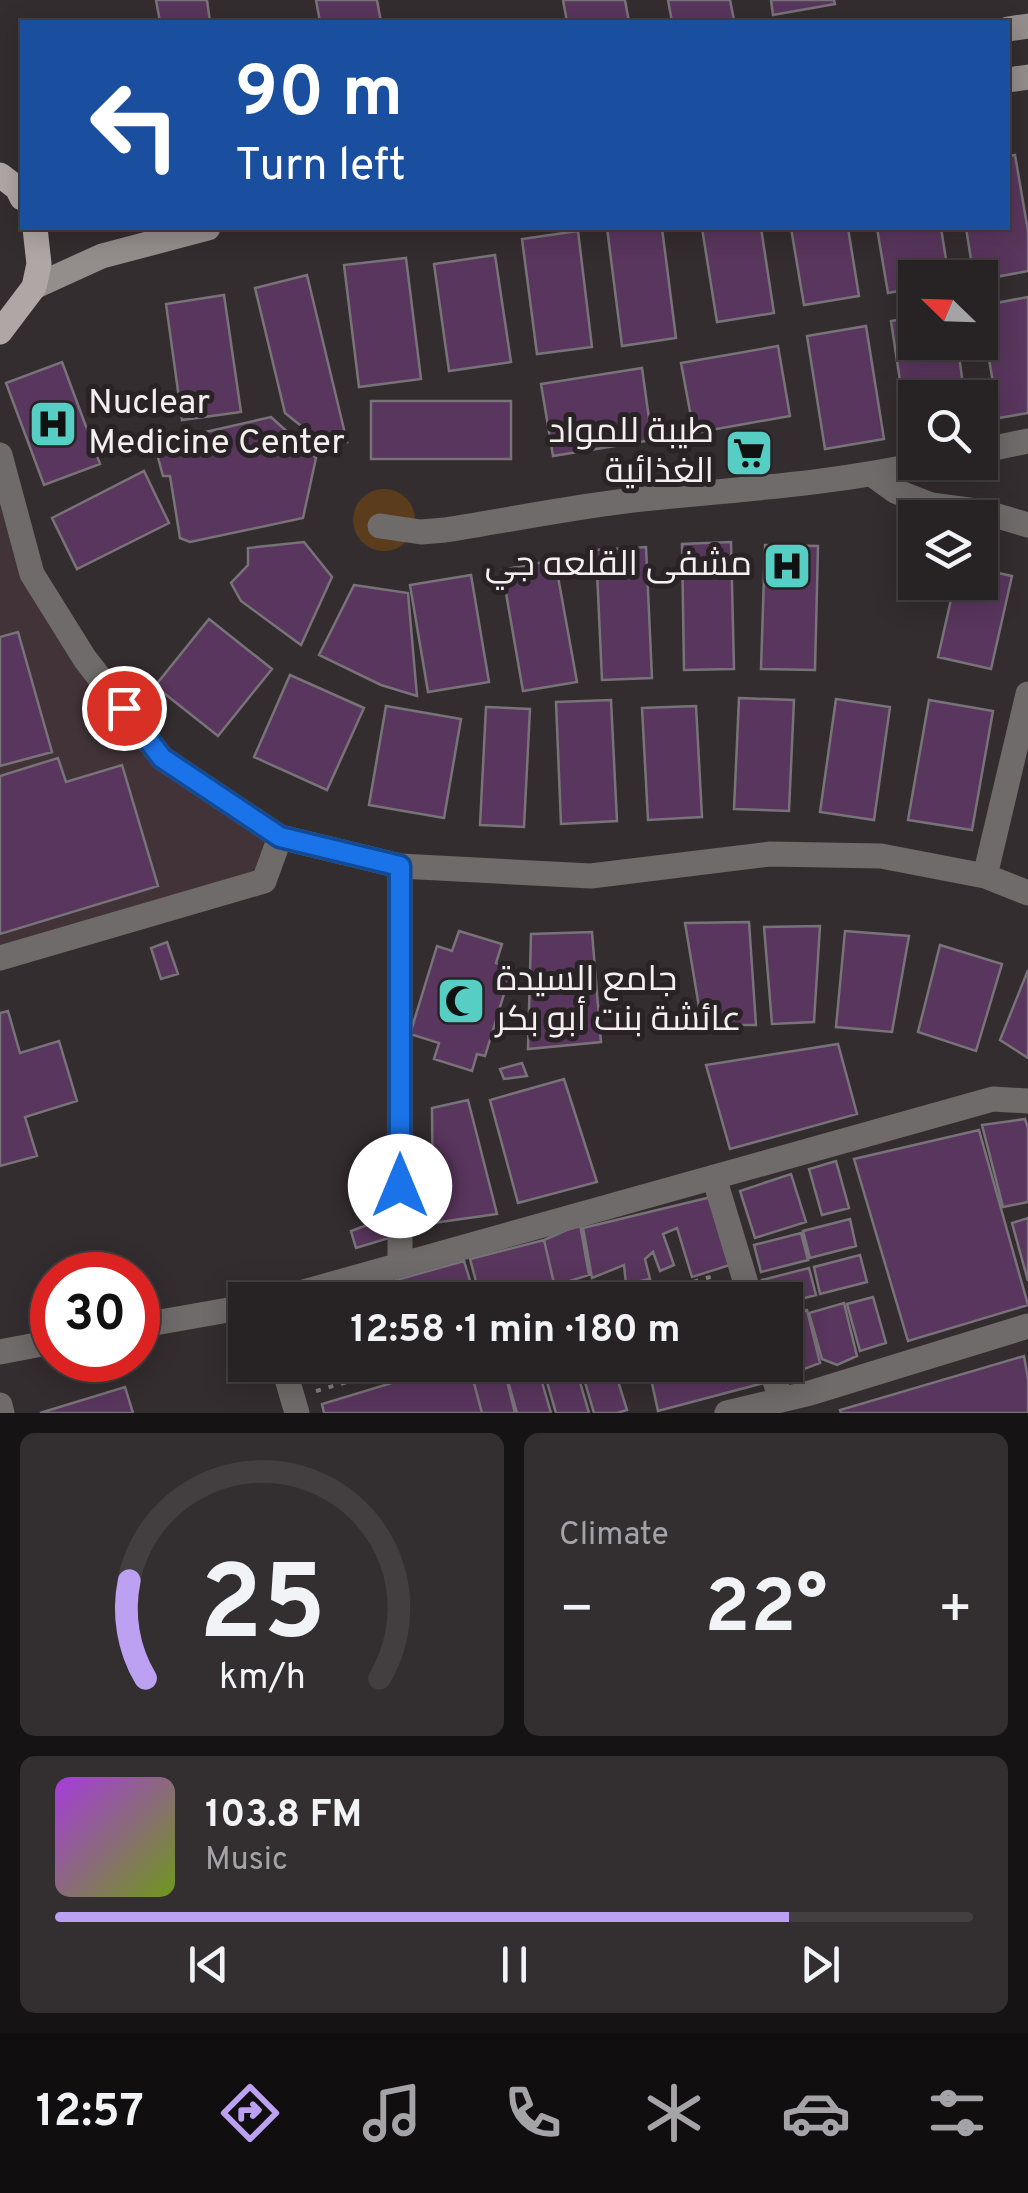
<!DOCTYPE html>
<html lang="en">
<head>
<meta charset="utf-8">
<style>
	:root { --surface:#272223; --page:#332f30; --text:#f1f3f6; --muted:#a4a4a6; --line:#433f41; --accent:#bca0f2 }
	body { margin:0; font-family:Overpass,Cairo,sans-serif; background:var(--page); color:var(--text); height:100vh; display:flex; flex-direction:column; font-size:38px; white-space:nowrap }
	* { box-sizing:border-box; margin:0 }
	p { font-size:32px; color:var(--muted) }
	.icon { flex:none; width:55px; height:55px; fill:none; stroke:currentColor; stroke-width:2; stroke-linecap:round; stroke-linejoin:round }
	.map { position:relative; height:1413px; overflow:hidden }
	.details { display:flex; flex-direction:column; gap:20px; padding:20px; background:#151313; flex:1 }
	.details>* { flex:none }
	.hud { position:absolute; left:20px; top:20px; width:990px; height:210px; border-radius:0px; box-shadow:0 5px 25px #0003,0 0 0 2px var(--line); background:#1a4fa0; color:#fff; overflow:hidden }
	.needle { width:65px; rotate:293deg }
	.tools { position:absolute; left:898px; top:260px; display:grid; gap:20px }
	.tools a { display:grid; place-items:center; width:100px; height:100px; border-radius:0px; background:var(--surface); box-shadow:0 5px 25px #0003,0 0 0 2px var(--line); font-size:50px }
	.speed { position:absolute; left:30px; top:1252px; display:flex; gap:20px; font-size:50px; font-weight:700; text-align:center }
	.speed>* { display:grid; place-content:center; width:130px; height:130px; border-radius:50%; background:var(--surface); box-shadow:0 5px 25px #0003,0 0 0 2px var(--line); line-height:1 }
	.speed .limit { border:15px solid #d22; background:#fff; color:#111 }
	.pin { position:absolute; display:grid; place-items:center; width:85px; height:85px; color:#fff; margin:-42px; border:5px solid #fff; border-radius:50%; box-shadow:0 2px 10px #0007 }
	.me { position:absolute; width:110px; margin:-55px; rotate:0deg; stroke-linejoin:round; filter:drop-shadow(0 0 8px #0008) }
	.turn { display:flex; align-items:center; gap:35px; height:210px; padding:0 50px; font-size:45px }
	.turn .icon { width:130px; height:130px; stroke-width:2.5 }
	.turn b { display:block; font-size:70px; line-height:85px }
	.big { font-size:75px; font-weight:700; line-height:1.1 }
	.details .widget { flex:1; display:flex; flex-direction:column; justify-content:center; gap:15px; min-width:0; padding:0 35px; border-radius:15px; background:var(--page) }
	.details .dial { align-items:center; gap:0 }
	.dial svg { height:260px; overflow:visible; fill:none; stroke:var(--line); stroke-width:7; stroke-linecap:round; text-anchor:middle }
	.dial text { fill:var(--text); stroke:none }
	.song { display:flex; align-items:center; gap:30px }
	.cover { width:120px; height:120px; border-radius:15px; background:linear-gradient(135deg,hsl(280 70% 55%),hsl(80 70% 35%)) }
	.played { height:10px; border-radius:5px; background:linear-gradient(90deg,var(--accent) 80%,var(--line) 80%) }
	.keys { display:flex; justify-content:space-around; direction:ltr }
	.heat { display:flex; justify-content:space-between; align-items:center; font-size:55px; direction:ltr }
	.details .tiles { flex:1; display:grid; gap:20px; grid-template-columns:1fr 1fr }
	.widget:last-child { grid-column:span 2 }
	.trip { position:absolute; left:228px; top:1282px; width:575px; height:100px; border-radius:0px; background:var(--surface); box-shadow:0 5px 25px #0003,0 0 0 2px var(--line); font-weight:700; line-height:100px; text-align:center }
	.tab-bar { display:flex; height:160px; justify-content:space-around; align-items:center; background:#100e0e; color:var(--muted) }
	.tab-bar .icon { width:70px; height:70px }
	.tab-bar .on { color:var(--accent) }
	.tab-bar b { font-size:45px; color:var(--text) }
	.map>svg:first-child { display:block }
</style>
</head>
<body>
<div class="map">
<svg width="1028" height="1413" viewBox="0 0 1028 1413">
	<rect width="100%" height="100%" fill="#342d2f"/>
	<path fill="#413337" d="M0,455L32,574L162,758L280,837L264,881L0,958Z"/>
	<path fill="#5b3d1e" d="M353 520a31 31 0 1 1 62 0a31 31 0 1 1-62 0Z"/>
	<path fill="#59365d" stroke="#787379" stroke-width="2.5" d="M156,0H207L210,22H160Z
		M316,0H377L381,22H320Z
		M563,0H625L629,22H567Z
		M668,0H730L734,20L719,22H672Z
		M771,0H834L835,4L773,15Z
		M1015,155L1028,231V271L980,280V278H974L966,228H1008V156Z
		M607,228H662L676,338L622,346Z
		M702,228H761L774,313L717,322Z
		M791,228H848L859,296L804,305Z
		M877,228H941L949,278H915V288L888,293Z
		M578,231L592,347L537,354L522,239Z
		M495,255L511,362L449,371L434,264Z
		M406,258L421,379L359,387L344,265Z
		M307,275L347,442L315,437L285,413L255,288Z
		M224,295L241,412L182,420L166,304Z
		M1028,297V413L999,418L980,306Z
		M915,317V342H957L965,398H915V433L908,434L891,321Z
		M866,326L884,439L825,449L807,336Z
		M778,346L790,416L694,433L681,363Z
		M62,362L100,464L44,485L6,383Z
		M642,368L652,440L553,456L541,384Z
		M371,401H511V459H371Z
		M271,417L316,458L303,518L190,542L180,538L170,476H163L156,450L170,449L188,436Z
		M144,471L169,523L77,569L52,518Z
		M304,542L332,577L301,645L241,601L231,583L248,565V548Z
		M731,542L734,669L684,670L682,544Z
		M765,545L818,546L815,670L761,669Z
		M646,547L652,678L602,680L596,550Z
		M555,560L577,682L523,691L502,570Z
		M980,569L1012,576L991,669L938,657L955,582H980Z
		M471,575L489,682L428,692L410,585Z
		M354,585L408,593L417,696L381,685L319,655Z
		M209,619L272,669L218,736L155,686Z
		M18,632L52,752L0,766V637Z
		M290,675L364,708L327,790L254,757Z
		M739,698L794,700L789,811L734,809Z
		M836,699L890,707L874,820L820,812Z
		M611,700L617,821L561,824L556,702Z
		M929,700L993,711L972,830L908,820Z
		M386,706L461,719L444,818L369,805Z
		M696,706L702,817L648,820L642,708Z
		M486,707L530,709L524,827L480,825Z
		M58,758L66,782L122,765L158,886L0,934V776Z
		M749,922L756,1025H702L685,923Z
		M820,926L814,1022L772,1024L764,927Z
		M459,931L502,944L496,963L512,968L485,1056L477,1054L472,1071L434,1059L439,1043L410,1034L437,946L452,951Z
		M845,931L909,936L892,1032L836,1027Z
		M592,932L601,1042L528,1049L531,934Z
		M167,942L178,974L161,979L151,948Z
		M940,945L1002,964L976,1051L918,1032Z
		M1028,970V1058L1000,1040Z
		M8,1011L20,1053L59,1041L77,1101L25,1117L37,1156L0,1166V1013Z
		M838,1044L857,1114L730,1149L706,1065Z
		M522,1063L527,1076L504,1079L500,1069Z
		M564,1079L597,1182L518,1203L490,1100Z
		M468,1100L497,1214L433,1223L432,1108Z
		M1025,1119L1028,1128V1202L1003,1207L982,1125Z
		M979,1130L1028,1305L908,1341L854,1159Z
		M836,1161L849,1208L822,1215L809,1169Z
		M791,1174L806,1222L755,1238L740,1191Z
		M711,1197L733,1264L692,1277L677,1228L663,1234L674,1265L660,1271L653,1252L645,1259L650,1279L626,1284L624,1265L592,1278L583,1228Z
		M1028,1218V1281L1012,1223Z
		M383,1219L389,1238L356,1248L351,1231Z
		M850,1219L856,1246L810,1258L803,1231Z
		M580,1224L589,1275L563,1283L566,1300H558L544,1240Z
		M801,1233L808,1260L761,1272L754,1245Z
		M544,1240L555,1288L513,1300H481L470,1259Z
		M860,1255L867,1282L820,1294L814,1267Z
		M464,1261L476,1300H371L368,1288Z
		M809,1268L816,1295L785,1303V1300H767L762,1280Z
		M368,1288L371,1300H334Z
		M739,1289L743,1300H698Z
		M873,1297L886,1343L860,1351L847,1304Z
		M844,1303L857,1356L837,1365L822,1359L809,1313Z
		M807,1310L820,1363L799,1371L784,1365L785,1316Z
		M1024,1356L1028,1379V1413H841L840,1410Z
		M451,1365H469L482,1413H324L322,1404Z
		M537,1365L551,1413H517L506,1374Z
		M542,1365H575L589,1413H556Z
		M580,1365H613L627,1410L617,1413H594Z
		M648,1365H769L775,1380L658,1411Z
		M505,1373L515,1413H482L474,1383Z
		M125,1387L133,1413H40Z"/>
	<g fill="none" stroke-linecap="round" stroke-linejoin="round">
		<path stroke="#847e7f" stroke-width="4" stroke-dasharray="5 8" stroke-linecap="butt" d="M631,1300L717,1275
			M316,1391L405,1365"/>
		<path stroke="#6f6b6b" stroke-width="25" d="M980,451L1028,441
			M0,455L32,574L85,659L162,758L280,837L400,866L591,876L770,854L881,856L985,876L1028,893
			M873,475L895,491L931,505L984,512L1028,525
			M380,526L421,532L445,530C510,520 576,506 642,499C740,489 834,484 931,462
			M985,876L1028,694
			M0,958L264,881L280,837
			M714,1177L751,1300
			M400,1265V866
			M275,1300L993,1099L1028,1101
			M138,1326L245,1307
			M0,1352L52,1342
			M283,1365L297,1413
			M770,1365L781,1400
			M0,1405L2,1413
			M727,1413L810,1393L1028,1326"/>
		<path stroke="#938d8c" stroke-width="25" d="M1008,29L1028,26
			M1008,80L1028,77
			M34,287L102,256L208,228"/>
		<path stroke="#afa7a5" stroke-width="25" d="M0,175L17,188L22,198
			M0,332L34,287L39,264L35,228"/>
	</g>
	<g fill="none" stroke-linecap="round" stroke-linejoin="round">
		<g stroke="#114b97" stroke-width="25">
			<path id="route" d="M124,708L162,758L280,837L400,866V1186"/>
		</g>
		<use href="#route" stroke="#1a73e8" stroke-width="18"/>
	</g>
	<defs>
		<g id="hospital-square" transform="scale(2.5)"><rect x="-9" y="-9" width="18" height="18" rx="4" fill="#56cec4" stroke="#2a2326"/><path d="M-5-5h3v3.5h4V-5h3V5h-3V1.5h-4V5h-3Z" fill="#111"/></g>
		<g id="supermarket-square" transform="scale(2.5)"><rect x="-9" y="-9" width="18" height="18" rx="4" fill="#56cec4" stroke="#2a2326"/><path d="M-6-5.5h2.5l.6 2H6L4.5 2H-2.5L-4.4-4H-6ZM-1.5 3.2a1.3 1.3 0 1 0 .1 0ZM3 3.2a1.3 1.3 0 1 0 .1 0Z" fill="#111"/></g>
		<g id="mosque-square" transform="scale(2.5)"><rect x="-9" y="-9" width="18" height="18" rx="4" fill="#56cec4" stroke="#2a2326"/><path d="M3.5-4.9A6 6 0 1 0 3.5 4.9A5 5 0 1 1 3.5-4.9Z" fill="#111"/></g>
	</defs>
	<g fill-rule="evenodd">
		<use href="#hospital-square" x="53" y="424"/>
		<use href="#supermarket-square" x="749" y="453"/>
		<use href="#hospital-square" x="787" y="566"/>
		<use href="#mosque-square" x="461" y="1001"/>
	</g>
	<g text-anchor="middle" dominant-baseline="central" stroke-width="10" stroke-linejoin="round" paint-order="stroke">
		<g font-size="35" fill="#f4eff0" stroke="#2a2326" text-anchor="start">
			<text x="88" y="404">Nuclear<tspan x="88" dy="40">Medicine Center</tspan></text>
			<text x="714" y="433" text-anchor="end">طيبة للمواد<tspan x="714" dy="40">الغذائية</tspan></text>
			<text x="752" y="566" text-anchor="end">مشفى القلعه جي</text>
			<text x="496" y="981">جامع السيدة<tspan x="496" dy="40">عائشة بنت أبو بكر</tspan></text>
		</g>
	</g>
</svg>
<div class="tools">
<a><svg class="needle" viewBox="-14 -14 28 28"><path d="M0-13l5 13h-10z" fill="#e53935"/><path d="M0 13l5-13h-10z" fill="#a4a4a6"/></svg></a>
<a><svg class="icon" aria-label="search" viewBox="0 0 24 24"><circle cx="10" cy="10" r="6"/><path d="M15 15l6 6"/></svg></a>
<a><svg class="icon" aria-label="layers" viewBox="0 0 24 24"><path d="M12 4l9 5-9 5-9-5zM3 14l9 5 9-5"/></svg></a>
</div>
<div class="speed"><div class="limit">30</div></div>
<div class="pin" style="left:124px;top:708px;background:#d93025"><svg class="icon" aria-label="arrive" viewBox="0 0 24 24"><path d="M6 21V4h12l-3 4 3 4H6"/></svg></div>
<svg class="me" style="left:400px;top:1186px" viewBox="-20 -20 40 40"><circle r="19" fill="#fff"/><path d="M0-13L10 11 0 6-10 11z" fill="#1a73e8"/></svg>
<div class="trip">12:58 · 1 min · 180 m</div>
<div class="hud">
<div class="turn"><svg class="icon" aria-label="left" viewBox="0 0 24 24"><path d="M17 20v-9H6M10 6l-5 5 5 5"/></svg><div><b>90 m</b>Turn left</div></div>
</div>
</div>
<section class="details">
<div class="tiles">
<div class="widget dial"><svg viewBox="0 0 100 80">
<path d="M14 69A42 42 0 1 1 86 69"/>
<path d="M14 69A42 42 0 0 1 9 39" stroke="#bca0f2"/>
<text x="50" y="56" font-size="32" font-weight="700">25</text>
<text x="50" y="72" font-size="11">km/h</text>
</svg></div>
<div class="widget"><p>Climate</p>
<div class="heat"><a>−</a><b class="big">22°</b><a>+</a></div>
</div>
<div class="widget">
<div class="song"><i class="cover"></i><div><b>103.8 FM</b><p>Music</p></div></div>
<div class="played"></div>
<div class="keys"><svg class="icon" aria-label="previous" viewBox="0 0 24 24"><path d="M18 5L8 12l10 7zM5 5v14"/></svg><svg class="icon" aria-label="pause" viewBox="0 0 24 24"><path d="M8 5v14M16 5v14"/></svg><svg class="icon" aria-label="next" viewBox="0 0 24 24"><path d="M6 5l10 7-10 7zM19 5v14"/></svg></div>
</div>
</div>
</section>
<nav class="tab-bar">
<b>12:57</b>
<svg class="icon on" aria-label="directions" viewBox="0 0 24 24"><path d="M12 3l9 9-9 9-9-9zM9 14v-3h6M13 9l2 2-2 2"/></svg>
<svg class="icon" aria-label="music" viewBox="0 0 24 24"><path d="M9 18V5l10-2v13"/><circle cx="6" cy="18" r="3"/><circle cx="16" cy="16" r="3"/></svg>
<svg class="icon" aria-label="phone" viewBox="0 0 24 24"><path d="M5 4h4l2 5-3 2q2 4 5 5l2-3 5 2v4C11 20 4 13 5 4z"/></svg>
<svg class="icon" aria-label="climate" viewBox="0 0 24 24"><path d="M12 3v18M4 7l16 10M4 17L20 7"/></svg>
<svg class="icon" aria-label="car" viewBox="0 0 24 24"><path d="M5 17H2v-5l4-1 3-4h7l3 4 3 1v5h-3M9 17h6M6 11h13"/><circle cx="7" cy="17" r="2"/><circle cx="17" cy="17" r="2"/></svg>
<svg class="icon" aria-label="filters" viewBox="0 0 24 24"><path d="M4 7h16M4 17h16"/><circle cx="9" cy="7" r="2"/><circle cx="15" cy="17" r="2"/></svg>
</nav>
</body>
</html>
